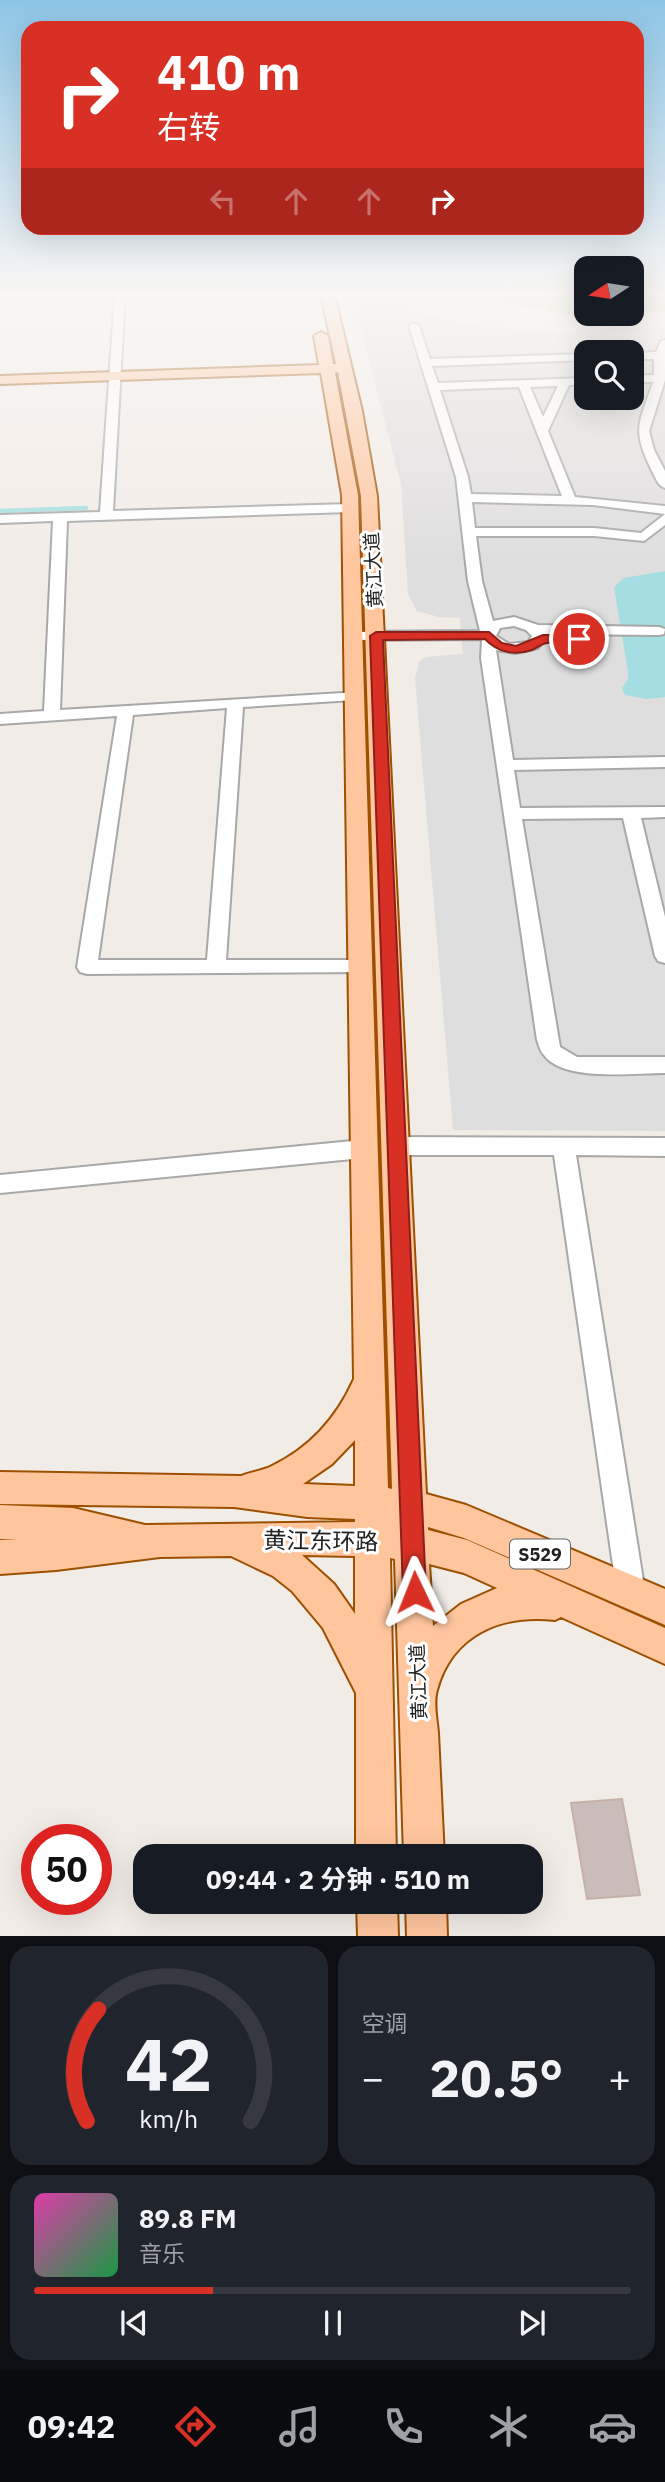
<!DOCTYPE html>
<html lang="zh">
<head>
<meta charset="utf-8">
<style>
	:root { --surface:#171b24; --page:#20242c; --text:#f1f3f6; --muted:#9ea1a6; --line:#363941; --accent:#d93025 }
	body { margin:0; font-family:"IBM Plex Sans","Noto Sans SC",sans-serif; background:var(--page); color:var(--text); height:100vh; display:flex; flex-direction:column; font-size:26px; white-space:nowrap }
	* { box-sizing:border-box; margin:0 }
	p { font-size:23px; color:var(--muted) }
	.icon { flex:none; width:38px; height:38px; fill:none; stroke:currentColor; stroke-width:2; stroke-linecap:round; stroke-linejoin:round }
	.map { position:relative; height:1936px; overflow:hidden }
	.sheet { display:flex; flex-direction:column; gap:10px; padding:10px; background:#0d0f14; flex:1 }
	.sheet>* { flex:none }
	.top-card { position:absolute; left:21px; top:21px; width:623px; height:214px; border-radius:21px; box-shadow:0 7px 28px #0002; background:#d93025; color:#fff; overflow:hidden }
	.needle { width:46px; rotate:258deg }
	.buttons { position:absolute; left:574px; top:256px; display:grid; gap:14px }
	.buttons a { display:grid; place-items:center; width:70px; height:70px; border-radius:14px; background:var(--surface); box-shadow:0 7px 28px #0002; font-size:35px }
	.speed { position:absolute; left:21px; top:1824px; display:flex; gap:14px; font-size:35px; font-weight:700; text-align:center }
	.speed>* { display:grid; place-content:center; width:91px; height:91px; border-radius:50%; background:var(--surface); box-shadow:0 7px 28px #0002; line-height:1 }
	.speed .limit { border:10px solid #d22; background:#fff; color:#111 }
	.pin { position:absolute; display:grid; place-items:center; width:60px; height:60px; color:#fff; margin:-30px; border:4px solid #fff; border-radius:50%; box-shadow:0 2px 7px #0007 }
	.me { position:absolute; width:77px; margin:-38px; rotate:358deg; stroke-linejoin:round; filter:drop-shadow(0 0 5px #0008) }
	.turn { display:flex; align-items:center; gap:24px; height:147px; padding:0 21px; font-size:32px }
	.turn .icon { width:91px; height:91px; stroke-width:2.5 }
	.turn b { display:block; font-size:49px; line-height:60px }
	.lanes { display:flex; align-items:center; height:66px; padding:0 21px; background:#0003; justify-content:center; gap:35px; direction:ltr }
	.lanes .off { opacity:.35 }
	.big { font-size:52px; font-weight:700; line-height:1.1 }
	.sheet .widget { flex:1; display:flex; flex-direction:column; justify-content:center; gap:10px; min-width:0; padding:0 24px; border-radius:21px; background:var(--page) }
	.sheet .dial { align-items:center; gap:0 }
	.dial svg { height:182px; overflow:visible; fill:none; stroke:var(--line); stroke-width:7; stroke-linecap:round; text-anchor:middle }
	.dial text { fill:var(--text); stroke:none }
	.song { display:flex; align-items:center; gap:21px }
	.cover { width:84px; height:84px; border-radius:10px; background:linear-gradient(135deg,hsl(320 70% 55%),hsl(140 70% 35%)) }
	.played { height:7px; border-radius:4px; background:linear-gradient(90deg,var(--accent) 30%,var(--line) 30%) }
	.keys { display:flex; justify-content:space-around; direction:ltr }
	.heat { display:flex; justify-content:space-between; align-items:center; font-size:38px; direction:ltr }
	.sheet .tiles { flex:1; display:grid; gap:10px; grid-template-columns:1fr 1fr }
	.widget:last-child { grid-column:span 2 }
	.trip { position:absolute; left:133px; top:1844px; width:410px; height:70px; border-radius:21px; background:var(--surface); box-shadow:0 7px 28px #0002; font-weight:700; line-height:70px; text-align:center }
	.menu { display:flex; height:112px; justify-content:space-around; align-items:center; background:#090b0e; color:var(--muted) }
	.menu .icon { width:49px; height:49px }
	.menu .on { color:var(--accent) }
	.menu b { font-size:32px; color:var(--text) }
	.map>svg:first-child { display:block }
</style>
</head>
<body>
<div class="map">
<svg width="665" height="1936" viewBox="0 0 665 1936">
	<rect width="100%" height="100%" fill="#f2ece7"/>
	<path fill="#dfdede" fill-rule="evenodd" d="M352,294H391L420,314L487,327L650,338L648,330L665,329V1131L453,1130L415,678L419,662L426,657L463,654L460,618L439,617L417,611L408,594L401,484ZM586,352H632V397H586Z"/>
	<path fill="#b3d499" d="M455,294H586V313H614L572,315Z
		M632,294H665V311L632,312Z"/>
	<path fill="#a4dee2" d="M665,571V697L647,699L625,695L622,688L628,679V671L614,587L624,578Z"/>
	<g fill="none" stroke-linecap="round" stroke-linejoin="round">
		<path stroke="#a4dee2" stroke-width="4.5" d="M0,511L86,508"/>
	</g>
	<path fill="#cabdb9" stroke="#c5b0a8" stroke-width="2" d="M622,1799L640,1895L587,1899L571,1803Z"/>
	<g fill="none" stroke-linecap="round" stroke-linejoin="round">
		<g stroke="#a8a8a8" stroke-width="4">
			<path id="minor" d="M0,294H23L0,298Z
				M115,294H125L113,511L350,504L357,508L350,512L67,521L60,710L360,692L362,695L354,700L243,707L226,960H359L366,962L369,967L366,972L87,974L80,972L77,967L117,716L0,724V714L44,711L53,521L0,523V515L100,512ZM227,708L207,960H98L133,715Z
				M414,323L419,326L430,359L586,354V360L432,366L438,383L586,378V384L569,385L548,431L575,497L665,506V514L593,505L472,502L475,528H594L641,533L665,514V525L644,541L594,536H476L482,581L493,621L514,617L538,625L659,627L665,629L664,634L659,635L545,634L546,636L538,648L515,653L496,650L513,760L665,757V767L514,770L520,808L665,807V817L641,818L665,917V963L658,961L655,956L623,818L522,819L560,1047L577,1057H665V1073C634,1073 563,1082 544,1055C540,1051 539,1045 537,1040L481,658L482,639L353,640L346,636L353,632L480,631L468,581L456,477L409,326ZM558,386L543,417L530,387ZM519,387L562,496L471,494L468,477L440,390ZM514,626L526,630L532,636L528,642L509,644L496,636L500,628Z
				M665,340V380L649,431L654,450L665,471V488C657,485 656,478 652,471C631,428 639,425 653,382H632V376L654,375V359H632V353L656,352L661,341Z
				M397,1137L665,1138V1156L576,1155L645,1593L641,1603L631,1607L621,1603L617,1593L554,1155H397L389,1152L386,1146L389,1140Z
				M363,1140L371,1143L374,1149L371,1155L363,1158L0,1193V1175Z"/>
		</g>
		<g stroke="#9d5000" stroke-width="4">
			<path id="major" d="M321,294H334L362,411L377,496L426,1494L466,1505L665,1589V1625L464,1538L428,1527V1530L467,1540L665,1628V1664L561,1617L555,1620C502,1614 452,1634 437,1690C433,1702 437,1720 438,1733C440,1774 442,1815 444,1857H404L395,1559L390,1558L396,1857H356V1693L323,1628L292,1591L273,1576L231,1556L160,1557L56,1570L0,1574V1540L18,1539H0V1505L73,1508L145,1525L355,1522V1519L307,1517L234,1507L0,1504V1472L241,1476C251,1472 262,1471 272,1466C311,1447 337,1417 354,1379L342,495L321,373L0,384V376L319,365L314,336L321,332L328,336L333,364H336ZM338,372L361,496L392,1489L388,1488L358,495L335,373ZM355,1440V1486L303,1484L332,1464ZM302,1555L355,1556V1614L334,1584ZM429,1564L464,1573L497,1588L461,1604L433,1626Z
				M357,1902H397L398,1936H358Z
				M406,1902H446L447,1936H407Z"/>
		</g>
		<use href="#minor" fill="#fff" fill-rule="evenodd"/>
		<use href="#major" fill="#ffc69e" fill-rule="evenodd"/>
	</g>
	<linearGradient id="sky" x2="0" y2="1"><stop stop-color="#8dc5e6"/><stop offset="0.52" stop-color="#f9f6f4"/><stop offset="1" stop-color="#f9f6f4" stop-opacity="0"/></linearGradient>
	<rect width="665" height="565" fill="url(#sky)"/>
	<path fill="#d93025" stroke="#8d1f18" stroke-width="2" d="M489,632L502,643L516,646L543,635H579L585,639C575,646 559,640 547,643C541,644 537,648 532,650C515,656 497,652 485,639L383,640L426,1592L423,1600L415,1604L407,1600L403,1592L370,636L376,632Z"/>
	<g text-anchor="middle" dominant-baseline="central" stroke-width="6" stroke-linejoin="round" paint-order="stroke">
		<rect fill="#fff" stroke="#646464" stroke-width="2" x="510" y="1539.5" width="60" height="29" rx="5"/>
		<g font-size="18" font-weight="bold" fill="#212121">
			<text x="540" y="1554">S529</text>
		</g>
		<g font-size="19" fill="#212121" stroke="#fff">
			<text transform="translate(373 570) rotate(-93)">黄江大道</text>
			<text transform="translate(418 1682) rotate(-92)">黄江大道</text>
		</g>
		<g font-size="23" fill="#212121" stroke="#fff">
			<text transform="translate(321 1540) rotate(1)">黄江东环路</text>
		</g>
	</g>
</svg>
<div class="buttons">
<a><svg class="needle" viewBox="-14 -14 28 28"><path d="M0-13l5 13h-10z" fill="#e53935"/><path d="M0 13l5-13h-10z" fill="#9ea1a6"/></svg></a>
<a><svg class="icon" aria-label="search" viewBox="0 0 24 24"><circle cx="10" cy="10" r="6"/><path d="M15 15l6 6"/></svg></a>
</div>
<div class="speed"><div class="limit">50</div></div>
<div class="pin" style="left:579px;top:639px;background:#d93025"><svg class="icon" aria-label="arrive" viewBox="0 0 24 24"><path d="M6 21V4h12l-3 4 3 4H6"/></svg></div>
<svg class="me" style="left:415px;top:1592px" viewBox="-20 -20 40 40"><path d="M0-17L14 15 0 8-14 15z" fill="#d93025" stroke="#fff" stroke-width="4"/></svg>
<div class="trip">09:44 · 2 分钟 · 510 m</div>
<div class="top-card">
<div class="turn"><svg class="icon" aria-label="right" viewBox="0 0 24 24"><path d="M7 20v-9h11M14 6l5 5-5 5"/></svg><div><b>410 m</b>右转</div></div>
<div class="lanes"><svg class="icon off" aria-label="left" viewBox="0 0 24 24"><path d="M17 20v-9H6M10 6l-5 5 5 5"/></svg><svg class="icon off" aria-label="ahead" viewBox="0 0 24 24"><path d="M12 20V5M6 11l6-6 6 6"/></svg><svg class="icon off" aria-label="ahead" viewBox="0 0 24 24"><path d="M12 20V5M6 11l6-6 6 6"/></svg><svg class="icon" aria-label="right" viewBox="0 0 24 24"><path d="M7 20v-9h11M14 6l5 5-5 5"/></svg></div>
</div>
</div>
<section class="sheet">
<div class="tiles">
<div class="widget dial"><svg viewBox="0 0 100 80">
<path d="M14 69A42 42 0 1 1 86 69"/>
<path d="M14 69A42 42 0 0 1 19 20" stroke="#d93025"/>
<text x="50" y="56" font-size="32" font-weight="700">42</text>
<text x="50" y="72" font-size="11">km/h</text>
</svg></div>
<div class="widget"><p>空调</p>
<div class="heat"><a>−</a><b class="big">20.5°</b><a>+</a></div>
</div>
<div class="widget">
<div class="song"><i class="cover"></i><div><b>89.8 FM</b><p>音乐</p></div></div>
<div class="played"></div>
<div class="keys"><svg class="icon" aria-label="previous" viewBox="0 0 24 24"><path d="M18 5L8 12l10 7zM5 5v14"/></svg><svg class="icon" aria-label="pause" viewBox="0 0 24 24"><path d="M8 5v14M16 5v14"/></svg><svg class="icon" aria-label="next" viewBox="0 0 24 24"><path d="M6 5l10 7-10 7zM19 5v14"/></svg></div>
</div>
</div>
</section>
<nav class="menu">
<b>09:42</b>
<svg class="icon on" aria-label="directions" viewBox="0 0 24 24"><path d="M12 3l9 9-9 9-9-9zM9 14v-3h6M13 9l2 2-2 2"/></svg>
<svg class="icon" aria-label="music" viewBox="0 0 24 24"><path d="M9 18V5l10-2v13"/><circle cx="6" cy="18" r="3"/><circle cx="16" cy="16" r="3"/></svg>
<svg class="icon" aria-label="phone" viewBox="0 0 24 24"><path d="M5 4h4l2 5-3 2q2 4 5 5l2-3 5 2v4C11 20 4 13 5 4z"/></svg>
<svg class="icon" aria-label="climate" viewBox="0 0 24 24"><path d="M12 3v18M4 7l16 10M4 17L20 7"/></svg>
<svg class="icon" aria-label="car" viewBox="0 0 24 24"><path d="M5 17H2v-5l4-1 3-4h7l3 4 3 1v5h-3M9 17h6M6 11h13"/><circle cx="7" cy="17" r="2"/><circle cx="17" cy="17" r="2"/></svg>
</nav>
</body>
</html>
